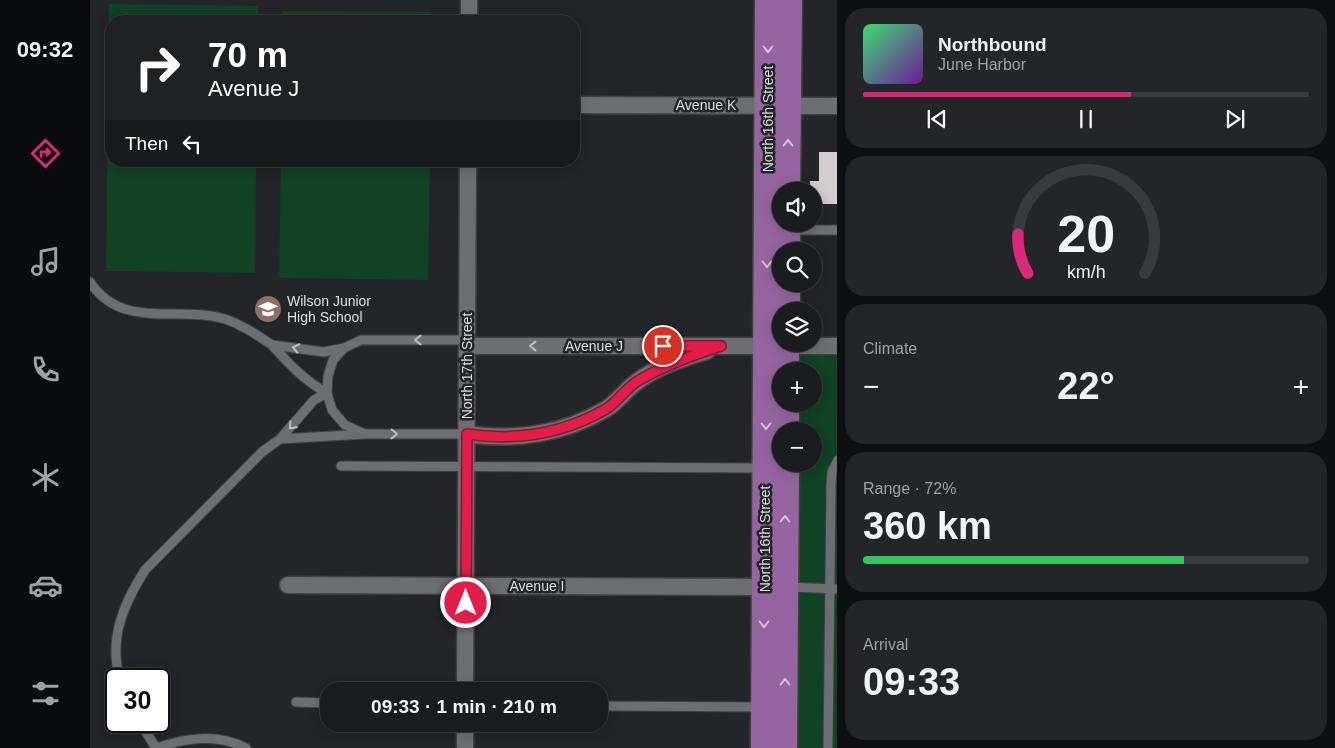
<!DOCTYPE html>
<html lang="en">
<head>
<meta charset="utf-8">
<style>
	:root { --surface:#1a1c1f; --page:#232528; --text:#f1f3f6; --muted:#9fa1a4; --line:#383a3d; --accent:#db2777 }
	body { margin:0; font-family:Arial,sans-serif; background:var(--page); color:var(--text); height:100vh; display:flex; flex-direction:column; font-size:19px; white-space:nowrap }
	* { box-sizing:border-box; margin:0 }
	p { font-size:16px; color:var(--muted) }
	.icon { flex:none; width:28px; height:28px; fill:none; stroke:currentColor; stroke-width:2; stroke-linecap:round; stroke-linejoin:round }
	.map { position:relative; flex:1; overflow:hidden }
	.drawer { display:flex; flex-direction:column; gap:8px; padding:8px; background:#0e0f11; width:498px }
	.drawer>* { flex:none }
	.hud { position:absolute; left:15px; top:15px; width:475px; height:152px; border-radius:20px; box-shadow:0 2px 12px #0003,0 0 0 1px var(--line); background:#202124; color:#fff; overflow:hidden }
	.controls { position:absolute; left:682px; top:182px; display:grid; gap:10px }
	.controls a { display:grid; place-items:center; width:50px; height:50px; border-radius:50%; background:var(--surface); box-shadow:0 2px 12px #0003,0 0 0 1px var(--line); font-size:25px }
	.speed { position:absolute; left:15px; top:668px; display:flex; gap:10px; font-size:25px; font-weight:700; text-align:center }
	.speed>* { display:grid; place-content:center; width:65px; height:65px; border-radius:50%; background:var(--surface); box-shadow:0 2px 12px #0003,0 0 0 1px var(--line); line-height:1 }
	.speed .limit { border:2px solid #111; border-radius:8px; background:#fff; color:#111 }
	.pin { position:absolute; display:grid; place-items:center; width:42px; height:42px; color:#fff; margin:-21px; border:2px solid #fff; border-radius:50%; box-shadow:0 1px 5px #0007 }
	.me { position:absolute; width:55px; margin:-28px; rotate:0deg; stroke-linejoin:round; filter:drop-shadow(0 0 4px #0008) }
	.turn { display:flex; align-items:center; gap:18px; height:105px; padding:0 20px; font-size:22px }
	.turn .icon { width:65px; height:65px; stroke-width:2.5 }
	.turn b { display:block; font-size:35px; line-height:42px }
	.then { display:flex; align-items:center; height:48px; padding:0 20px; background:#0003; gap:10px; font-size:19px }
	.big { font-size:38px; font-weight:800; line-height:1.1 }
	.drawer .card { flex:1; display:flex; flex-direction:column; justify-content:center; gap:8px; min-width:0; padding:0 18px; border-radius:20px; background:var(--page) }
	.drawer .dial { align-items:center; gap:0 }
	.dial svg { height:130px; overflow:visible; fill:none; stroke:var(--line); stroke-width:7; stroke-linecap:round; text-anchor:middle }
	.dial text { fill:var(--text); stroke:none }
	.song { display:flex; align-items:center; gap:15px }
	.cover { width:60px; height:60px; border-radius:8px; background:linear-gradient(135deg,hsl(140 70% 55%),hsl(280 70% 35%)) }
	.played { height:5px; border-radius:2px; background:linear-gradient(90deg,var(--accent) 60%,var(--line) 60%) }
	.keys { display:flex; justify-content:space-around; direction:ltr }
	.heat { display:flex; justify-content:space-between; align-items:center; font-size:28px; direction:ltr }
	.charge { height:8px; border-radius:4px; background:linear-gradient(90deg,#34c759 72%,var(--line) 0) }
	.trip { position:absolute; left:230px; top:682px; width:288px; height:50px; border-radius:20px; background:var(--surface); box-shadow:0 2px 12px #0003,0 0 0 1px var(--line); font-weight:800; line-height:50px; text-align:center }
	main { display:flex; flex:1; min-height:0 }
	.tab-bar { display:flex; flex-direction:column; width:90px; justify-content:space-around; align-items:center; background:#0a0b0c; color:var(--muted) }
	.tab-bar .icon { width:35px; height:35px }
	.tab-bar .current { color:var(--accent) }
	.tab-bar b { font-size:22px; color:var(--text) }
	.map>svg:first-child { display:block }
</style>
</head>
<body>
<main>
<nav class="tab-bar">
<b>09:32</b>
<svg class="icon current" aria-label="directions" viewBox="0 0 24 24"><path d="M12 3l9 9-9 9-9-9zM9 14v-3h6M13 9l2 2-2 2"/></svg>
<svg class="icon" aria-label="music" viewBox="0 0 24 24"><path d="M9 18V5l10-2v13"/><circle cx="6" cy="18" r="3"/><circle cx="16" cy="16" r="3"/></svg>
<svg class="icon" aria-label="phone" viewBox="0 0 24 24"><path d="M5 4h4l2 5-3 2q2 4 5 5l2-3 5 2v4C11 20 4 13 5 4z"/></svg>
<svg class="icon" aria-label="climate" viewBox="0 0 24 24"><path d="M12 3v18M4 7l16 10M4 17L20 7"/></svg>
<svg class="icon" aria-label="car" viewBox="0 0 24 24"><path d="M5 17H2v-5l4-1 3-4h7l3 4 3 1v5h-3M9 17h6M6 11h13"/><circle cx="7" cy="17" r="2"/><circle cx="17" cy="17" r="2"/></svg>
<svg class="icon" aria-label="filters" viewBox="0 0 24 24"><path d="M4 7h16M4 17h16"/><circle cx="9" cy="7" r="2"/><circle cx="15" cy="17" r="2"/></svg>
</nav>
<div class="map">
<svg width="748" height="748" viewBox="0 0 748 748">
	<rect width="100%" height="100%" fill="#232529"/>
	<path fill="#104225" d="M19,4L168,6V21H21V161H166L165,273L16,271Z
		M192,11L341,12V21H192Z
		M191,161H340L338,280L189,278Z
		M696,346H747V748H698L697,464H724V431H697V404H724V371H697Z"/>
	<path fill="#d2cccf" d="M729,152H748V204H724V191H720V181H729Z"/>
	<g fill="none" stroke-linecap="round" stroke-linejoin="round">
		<g stroke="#3f4043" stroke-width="11">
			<path id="lane" d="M700,230H748
				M0,282C32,331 90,305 135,319C153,325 167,335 182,345
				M237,393L224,400L190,439L275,434
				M237,393C215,381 199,364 182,345L234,352L254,348
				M377,434H275L255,425L242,410L237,393L238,376L243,360L254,348L271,340H377
				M251,466L673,468
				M698,587L748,589
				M30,679C18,639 34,603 55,570L172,452L190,439
				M206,702L239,703
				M509,706L672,707
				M49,721L66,748C96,738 126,733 156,748
				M738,748L741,484L742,472L748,460"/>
		</g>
		<g stroke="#3f4043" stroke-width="19">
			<path id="street" d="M379,21V0
				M484,105L748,106
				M377,346H748
				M377,434C425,441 474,434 516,409C528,402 536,389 548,381C565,368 596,357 617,351
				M198,585L683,587
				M375,691L378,161
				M375,748V724"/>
		</g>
		<g stroke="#3f4043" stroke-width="29">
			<path id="primary" d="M697,191L699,0
				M697,251V224
				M697,311V284
				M696,371V344
				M696,431V404
				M674,748L678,0
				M694,748L696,464"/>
		</g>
		<use href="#lane" stroke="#6c6e72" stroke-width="9"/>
		<use href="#street" stroke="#6c6e72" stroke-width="16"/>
		<use href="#primary" stroke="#9664a0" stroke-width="26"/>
	</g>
	<defs><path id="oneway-chevron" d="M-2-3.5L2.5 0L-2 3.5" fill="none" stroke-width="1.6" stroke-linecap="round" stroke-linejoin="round" transform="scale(1.25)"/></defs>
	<g stroke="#d0c6d4">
		<use href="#oneway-chevron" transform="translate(678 49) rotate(90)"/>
		<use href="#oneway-chevron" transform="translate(698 143) rotate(-90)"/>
		<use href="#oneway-chevron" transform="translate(677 264) rotate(90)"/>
		<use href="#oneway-chevron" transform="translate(676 426) rotate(90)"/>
		<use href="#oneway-chevron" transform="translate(695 519) rotate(-90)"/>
		<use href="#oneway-chevron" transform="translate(674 624) rotate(90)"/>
		<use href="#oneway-chevron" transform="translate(695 682) rotate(-90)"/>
	</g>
	<g stroke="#bcbdc0">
		<use href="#oneway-chevron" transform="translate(328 340) rotate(180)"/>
		<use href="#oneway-chevron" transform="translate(443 346) rotate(180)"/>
		<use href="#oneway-chevron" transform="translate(206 348) rotate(-168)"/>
		<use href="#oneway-chevron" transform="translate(202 426) rotate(133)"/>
		<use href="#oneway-chevron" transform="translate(304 434) rotate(1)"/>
	</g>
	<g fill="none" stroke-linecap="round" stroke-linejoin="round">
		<g stroke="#92132f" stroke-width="12">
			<path id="route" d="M376,603L377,434C425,441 473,434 516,409C529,401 537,386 551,379C576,365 603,355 631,346H573"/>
		</g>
		<use href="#route" stroke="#e11d48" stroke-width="9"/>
	</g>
	<defs>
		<g id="school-disc" transform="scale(1.4375)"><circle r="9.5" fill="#8d6e63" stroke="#232529"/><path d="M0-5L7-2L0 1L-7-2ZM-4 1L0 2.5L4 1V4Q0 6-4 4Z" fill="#fff"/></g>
	</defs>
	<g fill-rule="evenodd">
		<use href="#school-disc" x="178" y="309"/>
	</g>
	<g text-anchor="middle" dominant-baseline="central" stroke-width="5" stroke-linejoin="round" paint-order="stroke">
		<g font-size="14" fill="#dedfe1" stroke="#232529">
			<text x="616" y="105">Avenue K</text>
			<text transform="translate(678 119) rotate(-90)">North 16th Street</text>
			<text x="504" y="346">Avenue J</text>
			<text transform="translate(377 366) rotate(-90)">North 17th Street</text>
			<text transform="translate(675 539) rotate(-90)">North 16th Street</text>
			<text x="447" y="586">Avenue I</text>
		</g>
		<g font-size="14" fill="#dedfe1" stroke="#232529" text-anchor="start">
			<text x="197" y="301">Wilson Junior<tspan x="197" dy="16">High School</tspan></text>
		</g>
	</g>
</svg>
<div class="controls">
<a><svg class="icon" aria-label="sound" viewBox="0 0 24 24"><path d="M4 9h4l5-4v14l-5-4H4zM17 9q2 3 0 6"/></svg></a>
<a><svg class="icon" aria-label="search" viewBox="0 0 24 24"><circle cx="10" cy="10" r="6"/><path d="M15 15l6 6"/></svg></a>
<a><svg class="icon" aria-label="layers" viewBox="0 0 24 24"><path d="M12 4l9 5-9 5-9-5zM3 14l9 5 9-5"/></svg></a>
<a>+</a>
<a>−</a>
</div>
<div class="speed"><div class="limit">30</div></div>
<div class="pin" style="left:573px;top:346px;background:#d93025"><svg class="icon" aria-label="arrive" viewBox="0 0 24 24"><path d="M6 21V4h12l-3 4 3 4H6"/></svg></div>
<svg class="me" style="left:376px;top:603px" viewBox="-20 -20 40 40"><circle r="17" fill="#e11d48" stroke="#fff" stroke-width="3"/><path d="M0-11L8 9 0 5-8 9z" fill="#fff"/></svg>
<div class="trip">09:33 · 1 min · 210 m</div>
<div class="hud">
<div class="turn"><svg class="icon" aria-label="right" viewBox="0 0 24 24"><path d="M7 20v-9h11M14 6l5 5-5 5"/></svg><div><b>70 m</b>Avenue J</div></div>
<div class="then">Then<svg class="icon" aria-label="left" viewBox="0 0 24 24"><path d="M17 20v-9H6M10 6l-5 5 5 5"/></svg></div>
</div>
</div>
<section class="drawer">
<div class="card">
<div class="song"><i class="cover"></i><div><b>Northbound</b><p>June Harbor</p></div></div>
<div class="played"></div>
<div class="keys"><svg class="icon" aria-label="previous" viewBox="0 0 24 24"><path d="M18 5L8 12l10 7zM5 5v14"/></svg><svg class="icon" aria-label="pause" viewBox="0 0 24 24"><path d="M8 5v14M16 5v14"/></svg><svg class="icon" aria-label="next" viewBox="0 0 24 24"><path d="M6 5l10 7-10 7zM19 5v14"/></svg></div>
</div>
<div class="card dial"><svg viewBox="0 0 100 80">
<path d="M14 69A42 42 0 1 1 86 69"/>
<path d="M14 69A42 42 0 0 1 8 45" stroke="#db2777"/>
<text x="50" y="56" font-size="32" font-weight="700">20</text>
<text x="50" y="72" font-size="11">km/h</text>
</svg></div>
<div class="card"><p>Climate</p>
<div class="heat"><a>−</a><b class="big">22°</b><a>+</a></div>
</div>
<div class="card"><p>Range · 72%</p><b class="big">360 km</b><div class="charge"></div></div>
<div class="card"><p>Arrival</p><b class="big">09:33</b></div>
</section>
</main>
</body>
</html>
